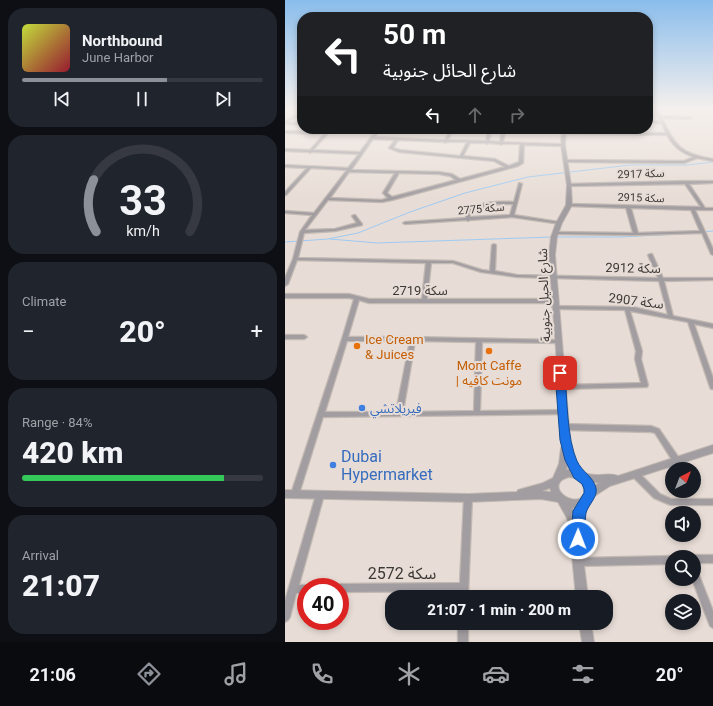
<!DOCTYPE html>
<html lang="en">
<head>
<meta charset="utf-8">
<style>
	:root { --surface:#171b24; --page:#20242c; --text:#f1f3f6; --muted:#9ea1a6; --line:#363941; --accent:#8c9099 }
	body { margin:0; font-family:Roboto,"Noto Sans Arabic",sans-serif; background:var(--page); color:var(--text); height:100vh; display:flex; flex-direction:column; font-size:15px; white-space:nowrap }
	* { box-sizing:border-box; margin:0 }
	p { font-size:13px; color:var(--muted) }
	.icon { flex:none; width:22px; height:22px; fill:none; stroke:currentColor; stroke-width:2; stroke-linecap:round; stroke-linejoin:round }
	.map { position:relative; flex:1; overflow:hidden }
	.drawer { display:flex; flex-direction:column; gap:8px; padding:8px; background:#0d0f14; width:285px }
	.drawer>* { flex:none }
	.guide { position:absolute; left:12px; top:12px; width:356px; height:122px; border-radius:16px; box-shadow:0 2px 6px #0003; background:#202124; color:#fff; overflow:hidden }
	.needle { width:26px; rotate:42deg }
	.buttons { position:absolute; left:380px; top:462px; display:grid; gap:8px }
	.buttons a { display:grid; place-items:center; width:36px; height:36px; border-radius:50%; background:var(--surface); box-shadow:0 2px 6px #0003; font-size:20px }
	.speed { position:absolute; left:12px; top:578px; display:flex; gap:8px; font-size:20px; font-weight:700; text-align:center }
	.speed>* { display:grid; place-content:center; width:52px; height:52px; border-radius:50%; background:var(--surface); box-shadow:0 2px 6px #0003; line-height:1 }
	.speed .limit { border:6px solid #d22; background:#fff; color:#111 }
	.pin { position:absolute; display:grid; place-items:center; width:34px; height:34px; color:#fff; margin:-17px; border-radius:8px; box-shadow:0 2px 6px #0006 }
	.me { position:absolute; width:44px; margin:-22px; rotate:1deg; stroke-linejoin:round; filter:drop-shadow(0 0 3px #0008) }
	.turn { display:flex; align-items:center; gap:14px; height:84px; padding:0 20px; font-size:18px }
	.turn .icon { width:52px; height:52px; stroke-width:2.5 }
	.turn b { display:block; font-size:28px; line-height:34px }
	.lanes { display:flex; align-items:center; height:38px; padding:0 20px; background:#0003; justify-content:center; gap:20px; direction:ltr }
	.lanes .off { opacity:.35 }
	.big { font-size:30px; font-weight:800; line-height:1.1 }
	.drawer .tile { flex:1; display:flex; flex-direction:column; justify-content:center; gap:6px; min-width:0; padding:0 14px; border-radius:16px; background:var(--page) }
	.drawer .dial { align-items:center; gap:0 }
	.dial svg { height:104px; overflow:visible; fill:none; stroke:var(--line); stroke-width:7; stroke-linecap:round; text-anchor:middle }
	.dial text { fill:var(--text); stroke:none }
	.song { display:flex; align-items:center; gap:12px }
	.cover { width:48px; height:48px; border-radius:6px; background:linear-gradient(135deg,hsl(70 70% 55%),hsl(350 70% 35%)) }
	.played { height:4px; border-radius:2px; background:linear-gradient(90deg,var(--accent) 60%,var(--line) 60%) }
	.keys { display:flex; justify-content:space-around; direction:ltr }
	.heat { display:flex; justify-content:space-between; align-items:center; font-size:22px; direction:ltr }
	.charge { height:6px; border-radius:3px; background:linear-gradient(90deg,#34c759 84%,var(--line) 0) }
	.trip { position:absolute; left:100px; top:590px; width:228px; height:40px; border-radius:16px; background:var(--surface); box-shadow:0 2px 6px #0003; font-weight:800; line-height:40px; text-align:center }
	.menu { display:flex; height:64px; justify-content:space-around; align-items:center; background:#090b0e; color:var(--muted) }
	.menu .icon { width:28px; height:28px }
	.menu .selected { color:var(--accent) }
	.menu b { font-size:18px; color:var(--text) }
	main { display:flex; flex:1; min-height:0 }
	.map>svg:first-child { display:block }
</style>
</head>
<body>
<main>
<section class="drawer">
<div class="tile">
<div class="song"><i class="cover"></i><div><b>Northbound</b><p>June Harbor</p></div></div>
<div class="played"></div>
<div class="keys"><svg class="icon" aria-label="previous" viewBox="0 0 24 24"><path d="M18 5L8 12l10 7zM5 5v14"/></svg><svg class="icon" aria-label="pause" viewBox="0 0 24 24"><path d="M8 5v14M16 5v14"/></svg><svg class="icon" aria-label="next" viewBox="0 0 24 24"><path d="M6 5l10 7-10 7zM19 5v14"/></svg></div>
</div>
<div class="tile dial"><svg viewBox="0 0 100 80">
<path d="M14 69A42 42 0 1 1 86 69"/>
<path d="M14 69A42 42 0 0 1 12 29" stroke="#8c9099"/>
<text x="50" y="56" font-size="32" font-weight="700">33</text>
<text x="50" y="72" font-size="11">km/h</text>
</svg></div>
<div class="tile"><p>Climate</p>
<div class="heat"><a>−</a><b class="big">20°</b><a>+</a></div>
</div>
<div class="tile"><p>Range · 84%</p><b class="big">420 km</b><div class="charge"></div></div>
<div class="tile"><p>Arrival</p><b class="big">21:07</b></div>
</section>
<div class="map">
<svg width="428" height="642" viewBox="0 0 428 642">
	<rect width="100%" height="100%" fill="#e8ddd6"/>
	<g fill="none" stroke-linecap="round" stroke-linejoin="round">
		<path stroke="#9ecaf3" stroke-width="1" d="M418,232L428,231
			M270,237H335L414,233
			M45,239L92,243L267,237
			M0,242L43,239L73,233L125,212L180,193L243,177L345,165H403L428,162"/>
		<g stroke="#c2b9b3" stroke-width="2.5">
			<path id="minor" d="M17,108V110L10,108Z
				M370,108H373L376,116L406,117V119H405L377,118C390,146 396,154 428,159V161L412,158L399,163L281,162L279,161L281,160L399,161L409,157C396,153 388,146 382,135L279,134L277,133L279,132L381,133L377,124L363,122V120L376,122Z
				M17,112V114L2,122L17,123V125L0,124V121Z
				M43,129H47L28,150L75,152L92,129H96L90,137L160,140L165,129H169L163,140L201,141L203,129H207L204,141L215,142L217,129H221L218,142L278,144L280,145L278,146L239,145L238,163L233,166L107,200L97,202L43,200L20,230L50,229L72,223L67,216L69,215H70L77,224V225L50,231L19,233L13,258L168,261L197,270L205,271L207,245L209,244L211,245L210,271L232,275L373,278L363,255L365,254H367L378,278H428V280L379,281L388,316L428,324V328L409,324L428,378V389H426L425,387L403,322L345,311L357,351L356,359L363,385L362,387L276,389H274L273,387L274,385H276L356,383L350,359L351,351L340,310L270,309L268,308L267,307L268,306L348,307L383,315L374,281L232,277L196,272L168,263H146L142,299H270L273,301L270,303H84L74,300L63,337H128L275,340L276,341L273,343L197,342L195,411L278,410H280L281,412L280,414L38,417L14,494L13,496L10,497L7,496L6,494L57,339L69,299L64,298H0V294H64L84,299H137L141,263L12,260L3,284L0,286V278L8,259L15,232L27,215L0,213V211L29,213L62,170L26,168L1,195H0V192L22,168L0,167V165L63,168L74,154L27,152L25,153L23,152L0,151V149L25,150L39,134L0,133V131L41,132ZM88,139L110,140L104,148L114,152L209,161L220,167L175,179L167,174L154,172L66,170ZM113,140L159,142L160,143L162,142H182L175,156L115,150L108,148ZM185,143H200L202,144L203,143L214,144L216,145L218,144H235L234,162L224,166L210,159L178,156ZM64,172L110,173L98,193L103,198L97,200L45,198ZM114,173L154,174L165,176L171,180L107,197L102,193ZM62,341H125L111,412H40ZM130,341L191,342L189,411L118,412Z
				M127,129H131L129,132L126,131Z
				M399,181H428V183L404,184L420,208H428V210H410L428,249V255L426,254L417,233L351,235L271,234L269,233L271,232L348,233L341,208L283,206V204H284L416,207L400,184L284,186H283V184ZM346,208L406,210L415,231L353,233Z
				M234,183L237,184L229,215L274,222L276,223V224L227,217L185,220L183,221L181,220L120,224L118,223L120,222L181,218V211C195,202 211,201 229,202ZM218,204H228L225,215L185,217L184,212C195,206 205,204 218,204Z
				M0,335H19L22,337L19,339H0Z
				M279,424L366,426L374,429L396,461L395,463L392,464L389,463L370,433L366,432L279,430L277,429L276,427L277,425Z
				M350,471L353,472L375,494L386,499H428V505H386L383,504L369,498L347,476L346,474L347,472Z
				M35,492L38,493L39,495L14,585H21L25,587H21V593H11L5,617L3,620L0,622V601L31,495L32,493Z
				M183,495L186,496L187,498L183,597H175V591L55,592V587H51L52,585L55,584L175,583L179,498L180,496Z
				M409,555H428V563H409V557H406Z
				M387,556L390,557H387V564L293,566L290,565L289,562L290,559L293,558Z
				M409,569L412,570L428,611V628L425,626L407,579H409Z
				M173,623H183V642H173Z"/>
		</g>
		<g stroke="#c2b9b3" stroke-width="2">
			<path id="tertiary" d="M277,129H281L280,145L286,185L287,205L277,223L272,237L270,255L285,440L291,461L296,472C301,474 307,475 313,475C320,475 326,473 333,476L428,445V453L325,486L308,497L303,503L300,511L297,530L295,533L303,597H291L284,525L282,518L273,502L256,499L183,502L0,498V490L183,494L232,492L233,490L258,483L268,478L274,464L276,448L278,445L264,255L266,237L271,223L281,205L282,185L276,145ZM283,465L285,469L281,470ZM284,477C293,478 300,483 300,493C299,494 297,496 296,498C287,504 268,492 275,482C277,479 281,478 284,477ZM307,482L314,483L309,486ZM265,488L266,492L257,491ZM287,508H291L290,512Z
				M294,623H306L309,642H297Z"/>
		</g>
		<use href="#minor" fill="#a29da1" fill-rule="evenodd"/>
		<use href="#tertiary" fill="#a29da1" fill-rule="evenodd"/>
	</g>
	<linearGradient id="sky" x2="0" y2="1"><stop stop-color="#8abdec"/><stop offset="0.55" stop-color="#f5f0ed"/><stop offset="1" stop-color="#f5f0ed" stop-opacity="0"/></linearGradient>
	<rect width="428" height="198" fill="url(#sky)"/>
	<path fill="#1a73e8" stroke="#114b97" d="M275,370L280,373C282,398 282,439 292,461C297,472 308,476 311,488C313,497 303,505 301,513C299,523 302,534 297,543L293,545L288,543L286,539L288,511L299,493V489L297,484L289,478L280,460L275,440L270,373Z"/>
	<g fill="#e8710a" stroke="#e8ddd6" stroke-width="1.5">
		<circle cx="72" cy="346" r="4"/>
		<circle cx="204" cy="351" r="4"/>
	</g>
	<g fill="#3f7fe0" stroke="#e8ddd6" stroke-width="1.5">
		<circle cx="77" cy="408" r="4"/>
		<circle cx="48" cy="465" r="4"/>
	</g>
	<g text-anchor="middle" dominant-baseline="central" stroke-width="4" stroke-linejoin="round" paint-order="stroke">
		<g font-size="11" fill="#3c3835" stroke="#e8ddd6">
			<text transform="translate(356 174) rotate(-2)">سكة 2917</text>
			<text transform="translate(356 198) rotate(2)">سكة 2915</text>
			<text transform="translate(196 209) rotate(-5)">سكة 2775</text>
		</g>
		<g font-size="13" fill="#3c3835" stroke="#e8ddd6">
			<text transform="translate(348 268) rotate(1)">سكة 2912</text>
			<text x="135" y="290">سكة 2719</text>
			<text transform="translate(259 295) rotate(-92)">شارع الحيل جنوبية</text>
			<text transform="translate(351 301) rotate(7)">سكة 2907</text>
		</g>
		<g font-size="13" fill="#c56008" stroke="#e8ddd6" text-anchor="start">
			<text x="80" y="339">Ice Cream<tspan x="80" dy="15">&amp; Juices</tspan></text>
			<text x="204" y="365" text-anchor="middle">Mont Caffe<tspan x="204" dy="15">| مونت كافيه</tspan></text>
		</g>
		<g font-size="13" fill="#366cbe" stroke="#e8ddd6" text-anchor="start">
			<text x="85" y="408">فيريلاتشي</text>
		</g>
		<g font-size="16" fill="#366cbe" stroke="#e8ddd6" text-anchor="start">
			<text x="56" y="456">Dubai<tspan x="56" dy="18">Hypermarket</tspan></text>
		</g>
		<g font-size="16" fill="#3c3835" stroke="#e8ddd6">
			<text x="117" y="573">سكة 2572</text>
		</g>
	</g>
</svg>
<div class="buttons">
<a><svg class="needle" viewBox="-14 -14 28 28"><path d="M0-13l5 13h-10z" fill="#e53935"/><path d="M0 13l5-13h-10z" fill="#9ea1a6"/></svg></a>
<a><svg class="icon" aria-label="sound" viewBox="0 0 24 24"><path d="M4 9h4l5-4v14l-5-4H4zM17 9q2 3 0 6"/></svg></a>
<a><svg class="icon" aria-label="search" viewBox="0 0 24 24"><circle cx="10" cy="10" r="6"/><path d="M15 15l6 6"/></svg></a>
<a><svg class="icon" aria-label="layers" viewBox="0 0 24 24"><path d="M12 4l9 5-9 5-9-5zM3 14l9 5 9-5"/></svg></a>
</div>
<div class="speed"><div class="limit">40</div></div>
<div class="pin" style="left:275px;top:373px;background:#d93025"><svg class="icon" aria-label="arrive" viewBox="0 0 24 24"><path d="M6 21V4h12l-3 4 3 4H6"/></svg></div>
<svg class="me" style="left:293px;top:539px" viewBox="-20 -20 40 40"><circle r="17" fill="#1a73e8" stroke="#fff" stroke-width="3"/><path d="M0-11L8 9 0 5-8 9z" fill="#fff"/></svg>
<div class="trip">21:07 · 1 min · 200 m</div>
<div class="guide">
<div class="turn"><svg class="icon" aria-label="left" viewBox="0 0 24 24"><path d="M17 20v-9H6M10 6l-5 5 5 5"/></svg><div><b>50 m</b>شارع الحائل جنوبية</div></div>
<div class="lanes"><svg class="icon" aria-label="left" viewBox="0 0 24 24"><path d="M17 20v-9H6M10 6l-5 5 5 5"/></svg><svg class="icon off" aria-label="ahead" viewBox="0 0 24 24"><path d="M12 20V5M6 11l6-6 6 6"/></svg><svg class="icon off" aria-label="right" viewBox="0 0 24 24"><path d="M7 20v-9h11M14 6l5 5-5 5"/></svg></div>
</div>
</div>
</main>
<nav class="menu">
<b>21:06</b>
<svg class="icon selected" aria-label="directions" viewBox="0 0 24 24"><path d="M12 3l9 9-9 9-9-9zM9 14v-3h6M13 9l2 2-2 2"/></svg>
<svg class="icon" aria-label="music" viewBox="0 0 24 24"><path d="M9 18V5l10-2v13"/><circle cx="6" cy="18" r="3"/><circle cx="16" cy="16" r="3"/></svg>
<svg class="icon" aria-label="phone" viewBox="0 0 24 24"><path d="M5 4h4l2 5-3 2q2 4 5 5l2-3 5 2v4C11 20 4 13 5 4z"/></svg>
<svg class="icon" aria-label="climate" viewBox="0 0 24 24"><path d="M12 3v18M4 7l16 10M4 17L20 7"/></svg>
<svg class="icon" aria-label="car" viewBox="0 0 24 24"><path d="M5 17H2v-5l4-1 3-4h7l3 4 3 1v5h-3M9 17h6M6 11h13"/><circle cx="7" cy="17" r="2"/><circle cx="17" cy="17" r="2"/></svg>
<svg class="icon" aria-label="filters" viewBox="0 0 24 24"><path d="M4 7h16M4 17h16"/><circle cx="9" cy="7" r="2"/><circle cx="15" cy="17" r="2"/></svg>
<b>20°</b>
</nav>
</body>
</html>
